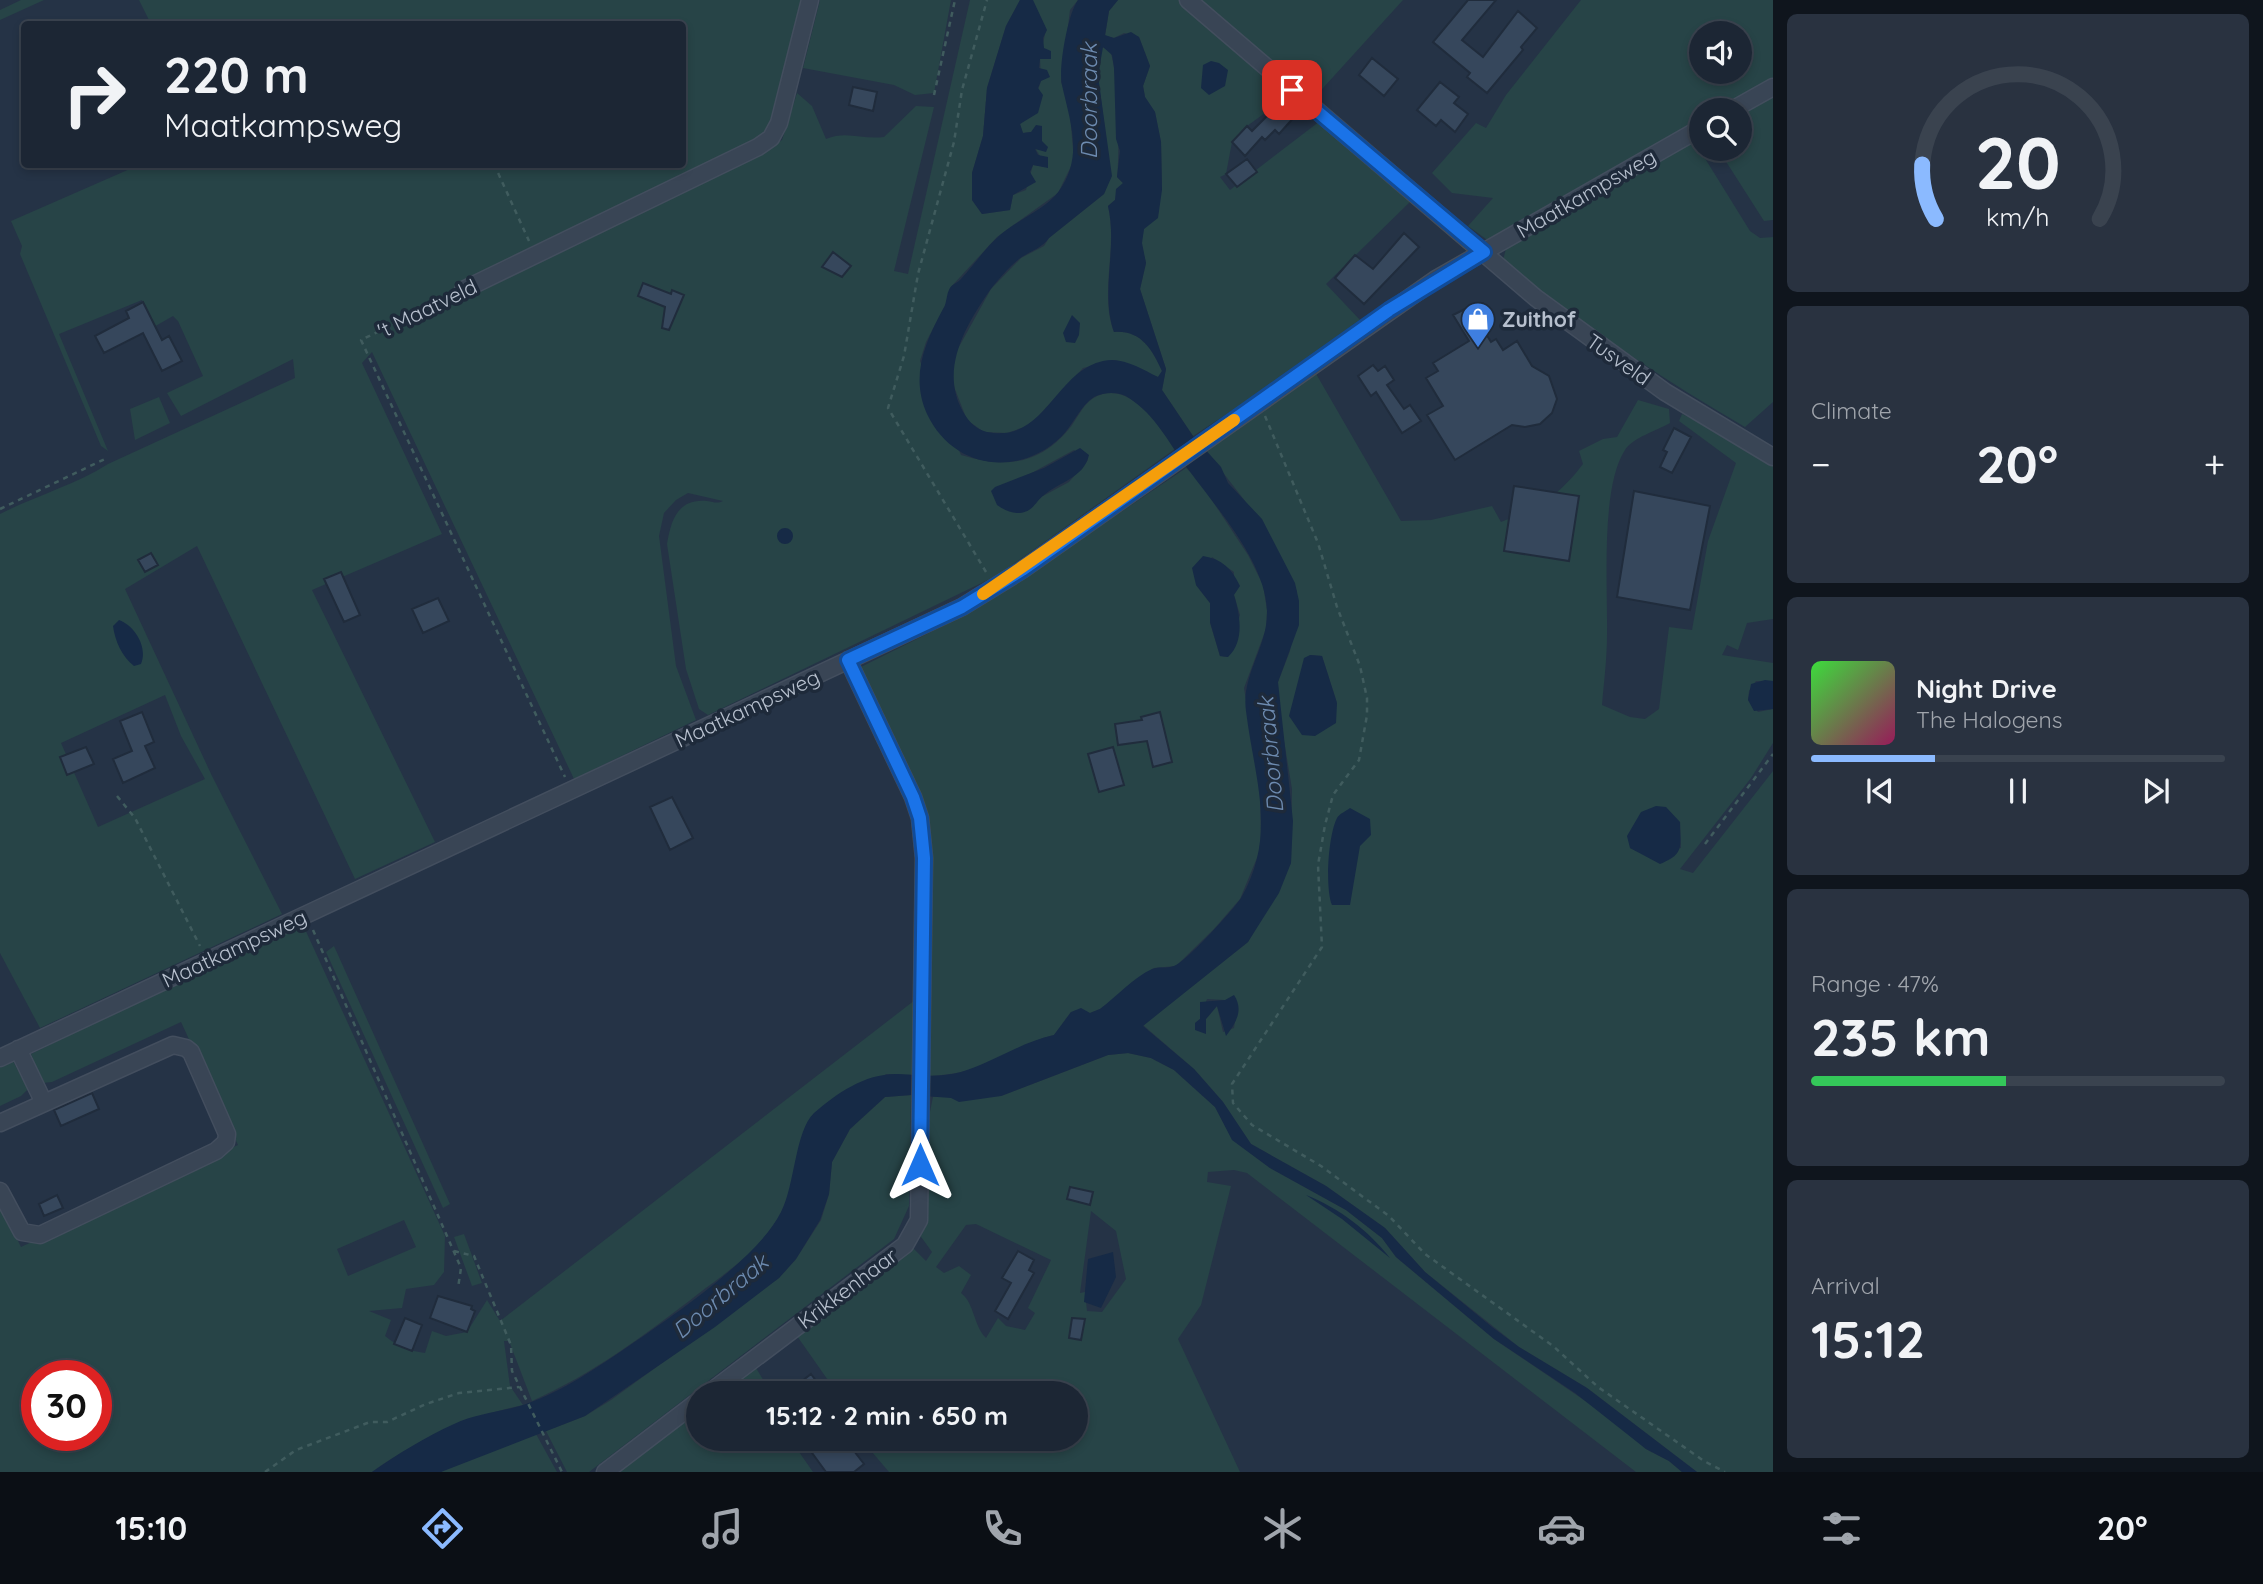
<!DOCTYPE html>
<html lang="en">
<head>
<meta charset="utf-8">
<style>
	:root { --surface:#1c2634; --page:#293240; --text:#f1f3f6; --muted:#a0a5ac; --line:#3a434f; --accent:#8bbaff }
	body { margin:0; font-family:Quicksand,sans-serif; background:var(--page); color:var(--text); height:100vh; display:flex; flex-direction:column; font-size:26px; white-space:nowrap }
	* { box-sizing:border-box; margin:0 }
	p { font-size:23px; color:var(--muted) }
	.icon { flex:none; width:38px; height:38px; fill:none; stroke:currentColor; stroke-width:2; stroke-linecap:round; stroke-linejoin:round }
	.map { position:relative; flex:1; overflow:hidden }
	.side { display:flex; flex-direction:column; gap:14px; padding:14px; background:#0f151d; width:490px }
	.side>* { flex:none }
	.top-card { position:absolute; left:21px; top:21px; width:665px; height:147px; border-radius:7px; box-shadow:0 4px 10px #0003,0 0 0 2px var(--line); background:#1c2634; color:var(--text); overflow:hidden }
	.controls { position:absolute; left:1689px; top:21px; display:grid; gap:14px }
	.controls a { display:grid; place-items:center; width:63px; height:63px; border-radius:50%; background:var(--surface); box-shadow:0 4px 10px #0003,0 0 0 2px var(--line); font-size:35px }
	.speed { position:absolute; left:21px; top:1360px; display:flex; gap:14px; font-size:35px; font-weight:700; text-align:center }
	.speed>* { display:grid; place-content:center; width:91px; height:91px; border-radius:50%; background:var(--surface); box-shadow:0 4px 10px #0003,0 0 0 2px var(--line); line-height:1 }
	.speed .limit { border:10px solid #d22; background:#fff; color:#111 }
	.pin { position:absolute; display:grid; place-items:center; width:60px; height:60px; color:#fff; margin:-30px; border-radius:14px; box-shadow:0 4px 10px #0006 }
	.me { position:absolute; width:77px; margin:-38px; rotate:0deg; stroke-linejoin:round; filter:drop-shadow(0 0 5px #0008) }
	.turn { display:flex; align-items:center; gap:24px; height:147px; padding:0 28px; font-size:32px }
	.turn .icon { width:91px; height:91px; stroke-width:2.5 }
	.turn b { display:block; font-size:49px; line-height:60px }
	.big { font-size:52px; font-weight:700; line-height:1.1 }
	.side .card { flex:1; display:flex; flex-direction:column; justify-content:center; gap:10px; min-width:0; padding:0 24px; border-radius:10px; background:var(--page) }
	.side .dial { align-items:center; gap:0 }
	.dial svg { height:182px; overflow:visible; fill:none; stroke:var(--line); stroke-width:7; stroke-linecap:round; text-anchor:middle }
	.dial text { fill:var(--text); stroke:none }
	.song { display:flex; align-items:center; gap:21px }
	.cover { width:84px; height:84px; border-radius:10px; background:linear-gradient(135deg,hsl(120 70% 55%),hsl(330 70% 35%)) }
	.played { height:7px; border-radius:4px; background:linear-gradient(90deg,var(--accent) 30%,var(--line) 30%) }
	.keys { display:flex; justify-content:space-around; direction:ltr }
	.heat { display:flex; justify-content:space-between; align-items:center; font-size:38px; direction:ltr }
	.charge { height:10px; border-radius:5px; background:linear-gradient(90deg,#34c759 47%,var(--line) 0) }
	.trip { position:absolute; left:686px; top:1381px; width:402px; height:70px; border-radius:35px; background:var(--surface); box-shadow:0 4px 10px #0003,0 0 0 2px var(--line); font-weight:700; line-height:70px; text-align:center }
	.tab-bar { display:flex; height:112px; justify-content:space-around; align-items:center; background:#0b0f15; color:var(--muted) }
	.tab-bar .icon { width:49px; height:49px }
	.tab-bar .current { color:var(--accent) }
	.tab-bar b { font-size:32px; color:var(--text) }
	main { display:flex; flex:1; min-height:0 }
	.map>svg:first-child { display:block }
</style>
</head>
<body>
<main>
<div class="map">
<svg width="1773" height="1472" viewBox="0 0 1773 1472">
	<rect width="100%" height="100%" fill="#253346"/>
	<path fill="#274447" fill-rule="evenodd" d="M21,0H44L0,20V10Z
		M139,0H803L771,133L455,289L458,300L758,156L782,140L797,93L812,106L826,139C847,130 862,140 884,137L916,106L934,107L894,271L908,274L970,0H1020L1006,26L987,88L983,136L972,173V200L982,214L1010,210L1013,195L1026,190L1033,165L1047,167L1035,148L1031,132L1023,133L1020,124L1029,116L1041,81L1040,58L1046,29L1032,0H1078L1070,10L1061,82L1069,104L1074,160L1058,193L997,237L950,288L946,304L926,342L920,361L961,455C1004,468 1038,466 1069,429C1077,419 1082,406 1092,399C1126,376 1161,424 1175,449L998,575L708,715L699,709L686,669L667,544C671,520 678,498 707,501C714,502 717,504 723,501L688,493L676,500L664,513L659,536L676,666L696,720L574,779L372,352L362,363L442,534L312,590L435,842L355,879L197,546L125,589L212,776L282,914L40,1028L0,953V514C35,496 75,485 108,464L295,378L293,359L181,416L167,393L203,376L178,321L173,316L152,328L142,300L59,334L108,451L101,446L20,254L22,246L11,221L139,165L682,164V24H151ZM1074,450L1088,460L1069,482L1043,496L1026,476ZM165,695L181,736L205,779L98,827L61,743Z
		M820,0H951L934,93L915,95L894,85L803,68Z
		M1118,0H1180L1287,97L1247,126L1232,142L1226,174L1220,177L1230,190L1320,121L1413,199L1326,284L1360,320L1281,379L1193,436L1162,390L1166,369L1140,289L1146,263L1141,243L1144,229L1162,190L1161,142L1155,112L1145,97L1143,86L1150,66L1139,37L1124,33L1114,38L1105,36L1109,11Z
		M1199,0H1403L1314,98L1277,70Z
		M1581,0H1773V79L1721,110H1701V122L1547,213L1549,204L1490,242L1468,226L1493,198L1452,193L1432,173L1476,123L1486,128L1506,95ZM1701,33H1740V72H1701Z
		M1102,47L1110,51C1118,69 1120,155 1117,177L1123,183L1115,200L1108,206C1118,248 1099,293 1114,332C1141,330 1152,349 1162,371L1158,377L1115,360L1083,368L1030,425L1007,433L984,432L967,420L951,379L955,354L991,289L1021,258L1044,246L1049,238L1104,194L1111,176L1098,76Z
		M1773,92V220L1764,221L1718,149H1740V112Z
		M1693,139L1750,231L1760,238L1773,237V402L1745,427C1661,378 1577,322 1503,260L1506,249L1512,243Z
		M1315,372L1401,521L1431,520L1492,506L1501,522C1539,507 1558,497 1583,464L1579,451L1603,439L1617,437L1638,400L1669,409L1670,423C1658,430 1632,438 1625,450C1600,488 1608,589 1607,635C1607,658 1604,682 1602,705L1630,717L1645,719L1659,709L1669,627L1692,630L1708,541L1736,463L1679,421L1682,414L1740,443L1773,464V619L1747,623L1738,650L1727,645L1722,655L1773,663V681H1756L1749,691L1748,700L1758,712L1773,709V743L1751,778L1680,869L1693,873L1773,771V1472H1697L1587,1388L1519,1347L1425,1272L1385,1228L1326,1186L1251,1144L1223,1102L1194,1069L1143,1025L1248,942L1291,863L1292,789L1278,704V682L1290,651L1297,591L1245,501L1207,452L1263,405ZM1310,655L1322,656L1337,703ZM1680,822L1681,848L1643,854L1630,848ZM1207,999L1225,1000L1237,1007L1234,1028L1223,1032L1217,1006L1206,1019L1195,1023L1200,1019Z
		M159,397L170,423L135,440L130,409Z
		M1186,468L1198,479L1248,555L1263,585L1267,610L1266,629L1244,688L1260,787L1261,848L1240,899L1214,929L1176,966L1154,968L1100,1009L1090,1013L1071,1012L1054,1035C1029,1041 1012,1053 988,1063C970,1072 949,1075 929,1076V868L925,807L861,667L953,621L1016,583ZM1212,557L1234,572V595L1240,615L1228,657L1220,656L1210,623V603L1196,585Z
		M297,923L304,927L445,1236L444,1272L434,1285L406,1289L402,1308L369,1311L391,1320L385,1336C397,1346 409,1351 425,1353L432,1331L446,1336L467,1332L487,1300L500,1321L915,1000L912,1075L886,1074L799,1147C795,1170 792,1192 781,1213C762,1249 728,1271 698,1294C645,1335 593,1374 532,1401L509,1341H504L510,1386L523,1405C462,1419 424,1436 372,1472H0V1204L21,1247L238,1145L181,1022L52,1082L42,1083L31,1054ZM404,1220L416,1247L348,1276L337,1249ZM37,1376H96V1435H37Z
		M334,946L450,1204L443,1208L326,952Z
		M1128,1053L1151,1058L1174,1070L1215,1107L1233,1140L1270,1168L1346,1210L1382,1238L1396,1257L1494,1339L1606,1415L1646,1449L1669,1461L1682,1472H1636L1247,1173L1234,1170L1208,1172L1207,1182L1231,1186L1201,1305L1178,1339L1240,1472H889L861,1439L1076,1438V1393H837L797,1336L911,1246L926,1261L932,1252L919,1234L926,1131L933,1097L1001,1096L1108,1055ZM1091,1211L1116,1231L1126,1279L1102,1312L1087,1311L1085,1292L1080,1293ZM976,1224L1051,1260L1028,1308L1035,1313L1025,1330L1006,1326L998,1318L986,1338C973,1325 975,1304 961,1293L971,1275L959,1266L944,1273L936,1267L966,1225Z
		M13,1061L28,1089L21,1096L0,1106V1066Z
		M911,1095L909,1206L894,1239L589,1472H567L546,1431L585,1416L611,1400L779,1278L796,1259L821,1220L829,1194L832,1162L850,1129L885,1097Z
		M464,1234L482,1283L472,1286L454,1237Z
		M756,1368L771,1393H722Z
		M698,1411V1438L790,1439L813,1472H619Z
		M536,1434L557,1472H441L452,1465Z"/>
	<path fill="#162a46" fill-rule="evenodd" d="M1020,0H1033L1047,30L1043,38L1044,48L1051,51V59H1040L1039,68L1047,70L1050,77L1041,81L1038,88L1043,95L1038,113L1020,124L1023,133L1031,132L1036,125L1042,126V141L1048,147L1046,152L1035,149L1038,155L1048,157V168L1033,165L1030,172L1036,182L1013,195L1010,210L982,214L972,200V173L983,136L987,88L1006,26Z
		M1078,0H1118L1109,11L1105,35L1114,38L1131,32L1139,37L1150,66L1143,86L1145,97L1155,112L1161,142L1162,190L1158,218L1144,229L1142,243L1146,263L1140,289L1166,369L1162,390L1193,436L1221,467L1228,483L1262,519L1295,583L1299,601V625L1278,682L1293,821L1291,863L1279,893L1248,942L1143,1026L1194,1069L1223,1102L1251,1144L1326,1186L1385,1228L1425,1272L1492,1327L1519,1347L1587,1388L1697,1472H1682L1669,1461L1646,1449L1575,1393L1494,1339L1396,1257L1382,1238L1346,1210L1270,1168L1232,1140L1215,1107L1174,1070L1151,1058L1128,1053L1108,1055L1001,1096L959,1102L951,1098L911,1095L885,1097L850,1129L832,1162L829,1194L820,1220L796,1259L779,1278L715,1327L585,1416L441,1472H372C398,1454 425,1437 454,1424C475,1414 499,1412 520,1406C556,1395 592,1371 623,1350C667,1320 758,1259 781,1212C795,1185 795,1131 814,1113C837,1093 866,1073 898,1074C920,1075 940,1078 961,1072C994,1062 1021,1042 1054,1035L1071,1012L1081,1008L1090,1013L1100,1009C1116,997 1134,977 1152,969C1159,966 1167,969 1174,966C1186,962 1233,910 1241,898C1278,834 1254,778 1246,711C1241,675 1268,647 1267,611C1266,561 1213,504 1185,465C1167,440 1156,416 1129,398C1120,391 1104,392 1094,397C1080,406 1073,425 1061,437C1018,478 953,469 927,414C910,376 925,343 943,309C947,304 946,294 950,288C952,284 958,283 961,279C974,265 985,248 1000,235C1017,220 1046,209 1059,191C1084,156 1070,122 1062,85C1058,68 1068,13 1078,0ZM1103,47L1112,55L1114,67L1116,139L1120,151L1117,177L1123,183L1116,189L1115,200L1108,206C1118,248 1100,292 1114,332C1141,330 1152,349 1162,371L1158,377C1142,369 1122,356 1103,361C1054,372 1045,444 987,432C974,429 966,418 961,408C941,367 966,325 990,290C998,280 1009,267 1019,259C1030,251 1041,249 1049,238L1104,194L1112,176L1098,76Z
		M1211,61L1219,63L1228,70L1225,86L1209,95L1201,88L1203,65Z
		M1072,315L1080,323L1079,335L1075,343L1066,342L1063,333Z
		M1080,448L1089,455C1084,478 1059,482 1044,495C1034,503 1033,513 1017,513C1010,513 1003,509 997,505L991,491L995,487L1044,468Z
		M777 536a8 8 0 1 1 16 0a8 8 0 1 1-16 0Z
		M1203,556C1222,559 1232,569 1240,586L1234,595C1240,615 1245,641 1228,657L1220,656L1210,622V603L1196,585L1192,568Z
		M119,620C135,626 148,647 141,664L134,666C122,657 115,641 113,626Z
		M1310,655L1322,656L1337,703L1336,723L1315,736L1302,735L1289,716L1304,658Z
		M1765,680L1773,681V709L1754,711L1748,700L1751,684Z
		M1656,806L1666,807L1680,822C1680,847 1685,854 1660,864L1630,848L1627,836L1641,812Z
		M1350,808L1370,819L1371,835L1360,846L1350,905H1332C1325,888 1328,836 1337,818C1339,814 1346,811 1350,808Z
		M1234,995C1244,1010 1236,1023 1226,1036L1217,1006L1206,1019V1034L1195,1030V1023L1200,1019V1002L1225,1000Z
		M1306,1195C1339,1208 1368,1230 1390,1258L1342,1219Z
		M1113,1252L1116,1277L1101,1308L1084,1302L1088,1259Z"/>
	<path fill="#36475c" stroke="#202c3c" stroke-width="2" d="M1468,0H1496L1462,40L1483,57L1518,11L1537,28L1521,47L1523,50L1487,93L1467,77L1470,73L1433,42Z
		M1372,58L1398,79L1384,96L1359,75Z
		M1440,82L1459,97L1454,103L1468,114L1455,132L1441,120L1436,126L1417,110Z
		M853,87L877,92L873,111L849,105Z
		M1281,102L1296,115L1279,134L1275,130L1265,140L1262,137L1245,156L1232,142L1247,126L1252,131Z
		M1247,159L1257,172L1237,187L1226,174Z
		M1404,233L1419,247L1364,304L1335,278L1355,255L1373,269Z
		M833,252L851,266L842,277L822,267Z
		M643,283L671,294L672,290L684,295L669,330L662,328L665,307L638,296Z
		M143,302L162,340L169,336L182,361L162,371L143,333L104,353L95,336L129,318L126,311Z
		M1483,303L1487,310L1478,321L1491,342L1496,339L1503,350L1517,341L1532,366L1549,376L1557,399L1552,413L1540,424L1525,427L1512,425L1455,460L1427,415L1443,406L1426,378L1438,371L1433,363L1469,341L1453,315L1475,304Z
		M1373,365L1378,371L1385,366L1394,380L1387,385L1404,409L1410,405L1421,421L1402,433L1376,392L1371,396L1358,376Z
		M1674,428L1691,437L1672,473L1660,467L1667,452L1663,450Z
		M1514,486L1579,496L1569,561L1504,551Z
		M1634,491L1710,506L1690,610L1617,597Z
		M151,553L158,565L145,572L138,560Z
		M341,572L360,615L344,622L324,579Z
		M438,598L449,621L423,633L412,609Z
		M142,712L154,742L145,746L155,768L123,783L113,759L132,751L120,721Z
		M1160,712L1172,762L1153,767L1147,741L1118,745L1115,724L1142,720L1141,717Z
		M86,747L94,764L67,775L60,757Z
		M1113,747L1124,785L1099,792L1088,754Z
		M672,797L693,838L670,850L650,807Z
		M92,1093L99,1109L61,1126L54,1110Z
		M1070,1187L1093,1192L1090,1205L1067,1199Z
		M57,1195L63,1208L44,1216L39,1204Z
		M1018,1251L1034,1260L1029,1270L1034,1273L1008,1319L995,1311L1011,1283L1002,1278Z
		M438,1296L472,1306L471,1309L475,1311L467,1332L430,1318Z
		M405,1318L422,1325L412,1351L394,1344Z
		M1072,1318L1085,1319L1081,1340L1069,1338Z
		M811,1374L825,1393H787Z
		M817,1438H844L864,1464L854,1472H826L807,1446Z"/>
	<g fill="none" stroke-linecap="round" stroke-linejoin="round">
		<g stroke="#434e5e" stroke-width="19">
			<path id="minor" d="M1188,0L1536,298L1665,392L1773,457
				M1732,110L1773,87
				M463,290L758,147L771,138L779,123L810,0
				M18,1049L44,1103
				M0,1058L962,607L1022,570L1436,279L1701,128
				M0,1123L173,1045L186,1048L191,1052L227,1134L226,1142L216,1151L40,1235L22,1232L0,1191
				M709,1393L905,1245L919,1220L924,858L920,818L913,797L848,660
				M605,1472L698,1401"/>
		</g>
		<path stroke="#405c5e" stroke-width="2.5" stroke-dasharray="5 5" stroke-linecap="butt" d="M934,95L955,0
			M494,164L529,241
			M451,296L361,340L565,777
			M1265,416L1318,543L1337,607L1360,666L1367,698V715L1359,760L1333,795L1325,825L1318,865L1322,947L1232,1084L1233,1103L1252,1125L1321,1166L1389,1216L1425,1254L1553,1346L1598,1387L1704,1461L1725,1472
			M0,509L107,458
			M986,572L888,408L904,356L918,274L954,142L962,90L987,0
			M117,796L135,818L200,946
			M1705,844L1773,754
			M313,930L461,1268L458,1288
			M454,1251L474,1256L511,1345L512,1371L562,1472
			M265,1472L296,1450L370,1422H387L426,1404L459,1393L519,1387"/>
		<use href="#minor" stroke="#394555" stroke-width="16"/>
	</g>
	<g fill="none" stroke-linecap="round" stroke-linejoin="round">
		<g stroke="#114b97" stroke-width="18">
			<path id="route" d="M920,1165L924,858L920,818L913,797L848,660L962,607L1022,570L1389,310L1484,252L1292,90"/>
		</g>
		<use href="#route" stroke="#1a73e8" stroke-width="12"/>
		<path stroke="#f59e0b" stroke-width="12" d="M983,594L1234,420"/>
	</g>
	<defs>
		<g id="shop-pin" transform="scale(1.75)"><path d="M0 17L-7.5 6A9.5 9.5 0 1 1 7.5 6Z" fill="#3f7fe0" stroke="#1e2a3a"/><path d="M-5-2.5h2.3a2.7 3.5 0 0 1 5.4 0H5L5.5 6h-11ZM-1.5-2.5h3a1.5 2.3 0 0 0-3 0Z" fill="#fff"/></g>
	</defs>
	<g fill-rule="evenodd">
		<use href="#shop-pin" x="1478" y="319"/>
	</g>
	<g text-anchor="middle" dominant-baseline="central" stroke-width="7" stroke-linejoin="round" paint-order="stroke">
		<g font-size="21" fill="#b7c0ce" stroke="#1e2a3a">
			<text transform="translate(1586 193) rotate(-30)">Maatkampsweg</text>
			<text transform="translate(427 308) rotate(-26)">'t Maatveld</text>
			<text transform="translate(1619 359) rotate(35)">Tusveld</text>
			<text transform="translate(747 708) rotate(-25)">Maatkampsweg</text>
			<text transform="translate(234 948) rotate(-25)">Maatkampsweg</text>
			<text transform="translate(847 1288) rotate(-37)">Krikkenhaar</text>
		</g>
		<g font-size="21" font-weight="bold" fill="#b7c0ce" stroke="#1e2a3a" text-anchor="start">
			<text x="1502" y="319">Zuithof</text>
		</g>
		<g font-size="23" font-style="italic" fill="#6d8bb0" stroke="#1e2a3a">
			<text transform="translate(1088 101) rotate(-90)">Doorbraak</text>
			<text transform="translate(1270 755) rotate(-95)">Doorbraak</text>
			<text transform="translate(720 1296) rotate(-40)">Doorbraak</text>
		</g>
	</g>
</svg>
<div class="controls">
<a><svg class="icon" aria-label="sound" viewBox="0 0 24 24"><path d="M4 9h4l5-4v14l-5-4H4zM17 9q2 3 0 6"/></svg></a>
<a><svg class="icon" aria-label="search" viewBox="0 0 24 24"><circle cx="10" cy="10" r="6"/><path d="M15 15l6 6"/></svg></a>
</div>
<div class="speed"><div class="limit">30</div></div>
<div class="pin" style="left:1292px;top:90px;background:#d93025"><svg class="icon" aria-label="arrive" viewBox="0 0 24 24"><path d="M6 21V4h12l-3 4 3 4H6"/></svg></div>
<svg class="me" style="left:920px;top:1165px" viewBox="-20 -20 40 40"><path d="M0-17L14 15 0 8-14 15z" fill="#1a73e8" stroke="#fff" stroke-width="4"/></svg>
<div class="trip">15:12 · 2 min · 650 m</div>
<div class="top-card">
<div class="turn"><svg class="icon" aria-label="right" viewBox="0 0 24 24"><path d="M7 20v-9h11M14 6l5 5-5 5"/></svg><div><b>220 m</b>Maatkampsweg</div></div>
</div>
</div>
<section class="side">
<div class="card dial"><svg viewBox="0 0 100 80">
<path d="M14 69A42 42 0 1 1 86 69"/>
<path d="M14 69A42 42 0 0 1 8 45" stroke="#8bbaff"/>
<text x="50" y="56" font-size="32" font-weight="700">20</text>
<text x="50" y="72" font-size="11">km/h</text>
</svg></div>
<div class="card"><p>Climate</p>
<div class="heat"><a>−</a><b class="big">20°</b><a>+</a></div>
</div>
<div class="card">
<div class="song"><i class="cover"></i><div><b>Night Drive</b><p>The Halogens</p></div></div>
<div class="played"></div>
<div class="keys"><svg class="icon" aria-label="previous" viewBox="0 0 24 24"><path d="M18 5L8 12l10 7zM5 5v14"/></svg><svg class="icon" aria-label="pause" viewBox="0 0 24 24"><path d="M8 5v14M16 5v14"/></svg><svg class="icon" aria-label="next" viewBox="0 0 24 24"><path d="M6 5l10 7-10 7zM19 5v14"/></svg></div>
</div>
<div class="card"><p>Range · 47%</p><b class="big">235 km</b><div class="charge"></div></div>
<div class="card"><p>Arrival</p><b class="big">15:12</b></div>
</section>
</main>
<nav class="tab-bar">
<b>15:10</b>
<svg class="icon current" aria-label="directions" viewBox="0 0 24 24"><path d="M12 3l9 9-9 9-9-9zM9 14v-3h6M13 9l2 2-2 2"/></svg>
<svg class="icon" aria-label="music" viewBox="0 0 24 24"><path d="M9 18V5l10-2v13"/><circle cx="6" cy="18" r="3"/><circle cx="16" cy="16" r="3"/></svg>
<svg class="icon" aria-label="phone" viewBox="0 0 24 24"><path d="M5 4h4l2 5-3 2q2 4 5 5l2-3 5 2v4C11 20 4 13 5 4z"/></svg>
<svg class="icon" aria-label="climate" viewBox="0 0 24 24"><path d="M12 3v18M4 7l16 10M4 17L20 7"/></svg>
<svg class="icon" aria-label="car" viewBox="0 0 24 24"><path d="M5 17H2v-5l4-1 3-4h7l3 4 3 1v5h-3M9 17h6M6 11h13"/><circle cx="7" cy="17" r="2"/><circle cx="17" cy="17" r="2"/></svg>
<svg class="icon" aria-label="filters" viewBox="0 0 24 24"><path d="M4 7h16M4 17h16"/><circle cx="9" cy="7" r="2"/><circle cx="15" cy="17" r="2"/></svg>
<b>20°</b>
</nav>
</body>
</html>
